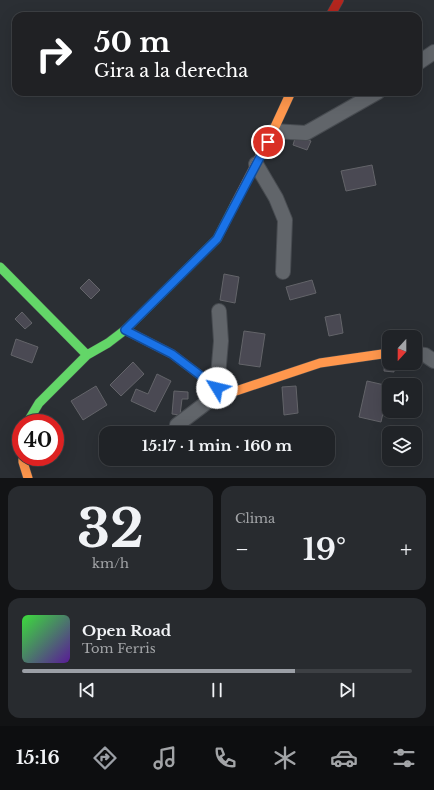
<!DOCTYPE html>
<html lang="es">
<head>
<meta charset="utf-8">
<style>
	:root { --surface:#202327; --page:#282b2f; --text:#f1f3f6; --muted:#a2a4a7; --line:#3d4044; --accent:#9b9fa6 }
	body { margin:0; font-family:"Libre Baskerville",serif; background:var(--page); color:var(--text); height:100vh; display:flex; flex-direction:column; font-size:15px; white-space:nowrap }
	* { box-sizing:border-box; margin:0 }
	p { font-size:13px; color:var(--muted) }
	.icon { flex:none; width:22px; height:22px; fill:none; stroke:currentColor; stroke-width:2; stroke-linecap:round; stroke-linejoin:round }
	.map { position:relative; height:478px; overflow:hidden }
	.sheet { display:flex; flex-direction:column; gap:8px; padding:8px; background:#121315; flex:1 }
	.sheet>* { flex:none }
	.hud { position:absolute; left:12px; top:12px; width:410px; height:84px; border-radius:12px; box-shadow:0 4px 16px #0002,0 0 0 1px var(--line); background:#202124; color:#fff; overflow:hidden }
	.needle { width:26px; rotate:201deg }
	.tools { position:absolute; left:382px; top:330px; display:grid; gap:8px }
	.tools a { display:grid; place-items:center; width:40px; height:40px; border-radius:8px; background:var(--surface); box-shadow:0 4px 16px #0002,0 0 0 1px var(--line); font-size:20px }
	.speed { position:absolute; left:12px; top:414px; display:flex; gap:8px; font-size:20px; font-weight:700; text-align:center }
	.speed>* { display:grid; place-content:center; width:52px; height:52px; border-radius:50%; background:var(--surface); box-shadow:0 4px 16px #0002,0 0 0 1px var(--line); line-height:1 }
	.speed .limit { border:6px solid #d22; background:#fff; color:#111 }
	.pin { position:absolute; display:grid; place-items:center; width:34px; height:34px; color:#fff; margin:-17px; border:2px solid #fff; border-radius:50%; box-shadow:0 1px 4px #0007 }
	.me { position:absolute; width:44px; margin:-22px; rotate:306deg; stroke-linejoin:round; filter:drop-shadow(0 0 3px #0008) }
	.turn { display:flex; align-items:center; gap:14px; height:84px; padding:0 16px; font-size:18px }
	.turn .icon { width:52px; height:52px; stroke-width:2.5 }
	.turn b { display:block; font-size:28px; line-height:34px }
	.big { font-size:30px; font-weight:700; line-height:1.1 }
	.sheet .card { flex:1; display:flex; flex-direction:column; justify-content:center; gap:6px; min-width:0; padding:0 14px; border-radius:12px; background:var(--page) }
	.sheet .dial { align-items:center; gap:0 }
	.dial b { font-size:52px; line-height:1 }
	.song { display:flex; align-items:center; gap:12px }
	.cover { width:48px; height:48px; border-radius:6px; background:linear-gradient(135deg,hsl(120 70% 55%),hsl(270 70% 35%)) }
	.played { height:4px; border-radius:2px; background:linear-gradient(90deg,var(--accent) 70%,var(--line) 70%) }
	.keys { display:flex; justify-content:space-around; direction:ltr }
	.heat { display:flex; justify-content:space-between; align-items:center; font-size:22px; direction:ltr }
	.sheet .tiles { flex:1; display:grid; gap:8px; grid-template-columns:1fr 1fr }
	.card:last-child { grid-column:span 2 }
	.trip { position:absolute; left:99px; top:426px; width:236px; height:40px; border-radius:12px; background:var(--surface); box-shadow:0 4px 16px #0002,0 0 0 1px var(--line); font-weight:700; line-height:40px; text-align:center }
	.tabs { display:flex; height:64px; justify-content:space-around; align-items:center; background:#0d0e10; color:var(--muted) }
	.tabs .icon { width:28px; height:28px }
	.tabs .current { color:var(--accent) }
	.tabs b { font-size:18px; color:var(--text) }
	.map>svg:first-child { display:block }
</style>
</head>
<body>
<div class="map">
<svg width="434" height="478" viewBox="0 0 434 478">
	<rect width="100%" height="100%" fill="#2b2f34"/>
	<path fill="#4a4953" stroke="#636469" d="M296,135L311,141L307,150L293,145Z
		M372,165L376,185L346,191L341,171Z
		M224,274L239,277L235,303L220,300Z
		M89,279L100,290L91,299L80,288Z
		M312,280L316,293L290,300L286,287Z
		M22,312L32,323L25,329L15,319Z
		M340,314L343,333L329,336L325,317Z
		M244,331L265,334L260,367L239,364Z
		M16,339L38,347L32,363L11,355Z
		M385,358L389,363H394V372L384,371Z
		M133,362L144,374L121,396L110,385Z
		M157,374L171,381L155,412L131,401L136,389L148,394Z
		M367,381L389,386L381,422L359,417Z
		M96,386L107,405L83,420L71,401Z
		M296,386L298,413L284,415L282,387Z
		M174,391L188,392V399H182L180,415L172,414Z"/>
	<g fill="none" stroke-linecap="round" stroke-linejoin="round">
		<g stroke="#474b50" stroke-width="16">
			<path id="street" d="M418,63L434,52
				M273,131L306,133L378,92
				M256,164L276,198L285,220L283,272
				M415,354L425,355L434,361
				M177,425L210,400L217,388L221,341L219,311"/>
		</g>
		<g stroke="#474b50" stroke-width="10">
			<path id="fast" d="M0,267L87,355
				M27,423L39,403L87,355L108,343L125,330L217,239L235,204"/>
		</g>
		<g stroke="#474b50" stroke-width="10">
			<path id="slow" d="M235,204L273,131L291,92
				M125,330L172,354L217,388L236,391L320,363L389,353
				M23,457V462L28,478"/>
		</g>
		<g stroke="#474b50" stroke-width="10">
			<path id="jam" d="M330,16L339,0"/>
		</g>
		<use href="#street" stroke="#61656a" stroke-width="14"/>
		<use href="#fast" stroke="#63d668" stroke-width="9"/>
		<use href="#slow" stroke="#ff974d" stroke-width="9"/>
		<use href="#jam" stroke="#b3261e" stroke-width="9"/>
	</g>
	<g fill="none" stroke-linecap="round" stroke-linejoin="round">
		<g stroke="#114b97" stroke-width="10">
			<path id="route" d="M217,388L172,354L125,330L217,239L268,142"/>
		</g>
		<use href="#route" stroke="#1a73e8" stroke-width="7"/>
	</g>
</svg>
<div class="tools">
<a><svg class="needle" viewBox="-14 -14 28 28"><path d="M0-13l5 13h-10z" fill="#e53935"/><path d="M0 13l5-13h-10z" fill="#a2a4a7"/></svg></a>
<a><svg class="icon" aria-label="sound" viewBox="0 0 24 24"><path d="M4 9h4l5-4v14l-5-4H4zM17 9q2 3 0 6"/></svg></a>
<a><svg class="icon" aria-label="layers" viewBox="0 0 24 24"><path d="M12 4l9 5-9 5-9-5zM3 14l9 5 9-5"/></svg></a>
</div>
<div class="speed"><div class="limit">40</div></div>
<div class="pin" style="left:268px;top:142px;background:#d93025"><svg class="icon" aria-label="arrive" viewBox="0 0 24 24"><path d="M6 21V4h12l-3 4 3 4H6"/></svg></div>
<svg class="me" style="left:217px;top:388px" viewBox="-20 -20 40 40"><circle r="19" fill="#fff"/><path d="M0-13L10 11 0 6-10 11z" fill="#1a73e8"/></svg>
<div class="trip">15:17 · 1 min · 160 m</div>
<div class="hud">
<div class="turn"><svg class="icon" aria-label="right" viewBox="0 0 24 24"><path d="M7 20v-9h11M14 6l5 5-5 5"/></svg><div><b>50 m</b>Gira a la derecha</div></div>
</div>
</div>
<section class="sheet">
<div class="tiles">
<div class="card dial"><b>32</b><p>km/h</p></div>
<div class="card"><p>Clima</p>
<div class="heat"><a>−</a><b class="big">19°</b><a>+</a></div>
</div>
<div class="card">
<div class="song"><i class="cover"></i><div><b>Open Road</b><p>Tom Ferris</p></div></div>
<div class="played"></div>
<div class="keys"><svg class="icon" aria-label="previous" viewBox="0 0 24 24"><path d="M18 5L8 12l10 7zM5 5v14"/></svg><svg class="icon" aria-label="pause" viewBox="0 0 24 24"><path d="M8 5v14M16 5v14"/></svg><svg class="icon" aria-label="next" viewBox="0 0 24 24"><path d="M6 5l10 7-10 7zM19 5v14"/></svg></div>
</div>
</div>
</section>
<nav class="tabs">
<b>15:16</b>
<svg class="icon current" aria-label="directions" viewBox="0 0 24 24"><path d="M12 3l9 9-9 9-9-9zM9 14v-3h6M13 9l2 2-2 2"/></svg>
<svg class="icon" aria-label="music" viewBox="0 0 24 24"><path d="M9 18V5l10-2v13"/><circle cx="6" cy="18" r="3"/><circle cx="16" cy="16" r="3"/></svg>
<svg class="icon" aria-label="phone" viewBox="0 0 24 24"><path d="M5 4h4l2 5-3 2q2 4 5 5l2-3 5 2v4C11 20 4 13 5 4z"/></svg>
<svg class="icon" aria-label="climate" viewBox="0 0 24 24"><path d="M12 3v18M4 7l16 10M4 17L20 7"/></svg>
<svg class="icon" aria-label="car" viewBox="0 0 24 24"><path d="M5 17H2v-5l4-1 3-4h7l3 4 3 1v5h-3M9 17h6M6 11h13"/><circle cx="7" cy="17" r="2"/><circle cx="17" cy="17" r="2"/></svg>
<svg class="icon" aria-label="filters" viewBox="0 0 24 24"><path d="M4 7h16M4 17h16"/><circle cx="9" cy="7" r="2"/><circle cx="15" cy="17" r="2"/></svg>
</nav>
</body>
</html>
